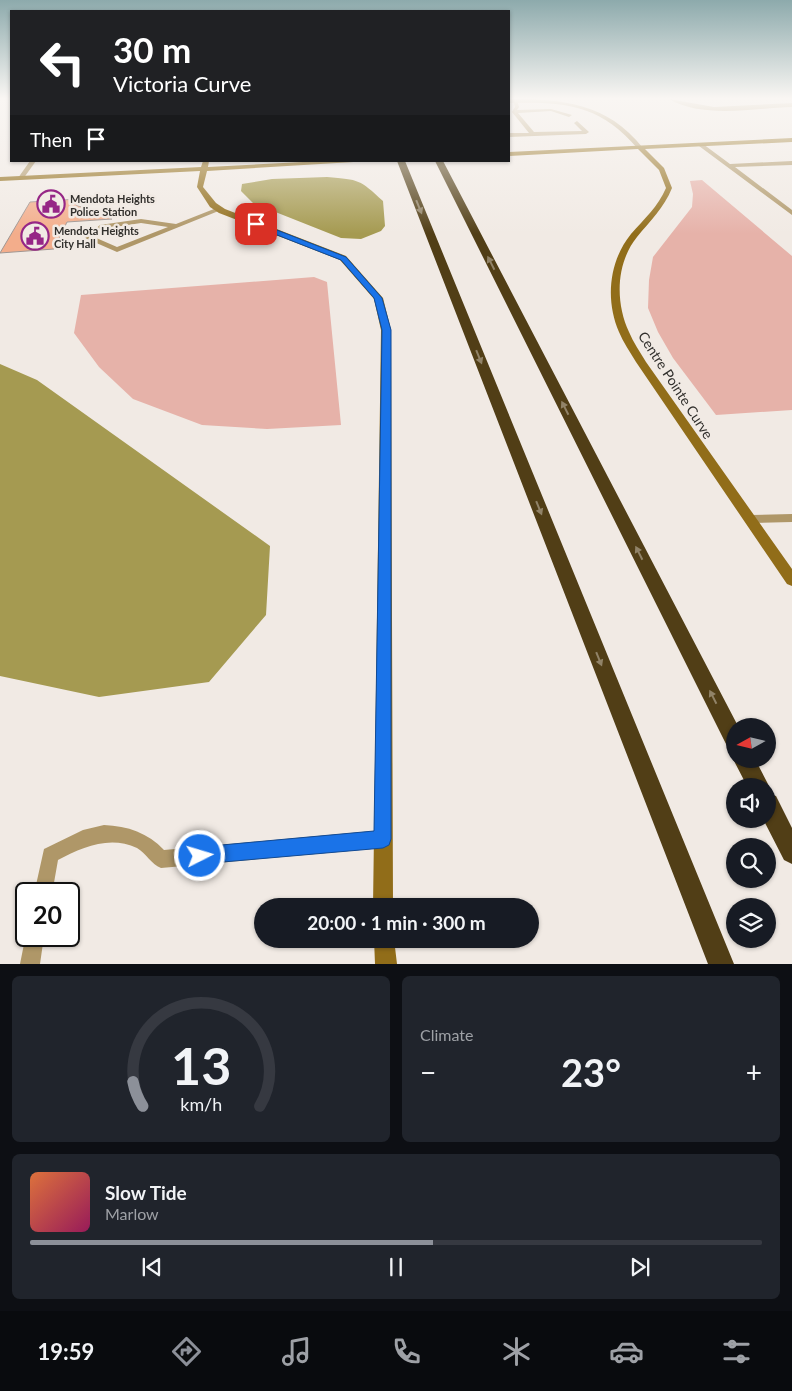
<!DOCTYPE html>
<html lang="en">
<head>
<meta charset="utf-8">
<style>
	:root { --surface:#171b24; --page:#20242c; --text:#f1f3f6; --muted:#9ea1a6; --line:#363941; --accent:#8c9099 }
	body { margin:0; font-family:Lato,sans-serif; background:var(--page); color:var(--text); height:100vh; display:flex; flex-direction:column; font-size:19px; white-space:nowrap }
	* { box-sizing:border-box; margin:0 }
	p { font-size:16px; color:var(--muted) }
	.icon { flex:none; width:28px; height:28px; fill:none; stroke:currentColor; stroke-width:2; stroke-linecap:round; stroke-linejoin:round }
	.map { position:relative; height:964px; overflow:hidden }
	.side { display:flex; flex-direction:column; gap:12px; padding:12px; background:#0d0f14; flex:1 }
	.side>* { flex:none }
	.guide { position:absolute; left:10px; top:10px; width:500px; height:152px; border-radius:0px; box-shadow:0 1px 4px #0004; background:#202124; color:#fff; overflow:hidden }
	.needle { width:32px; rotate:262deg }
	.fabs { position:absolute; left:726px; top:718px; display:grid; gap:10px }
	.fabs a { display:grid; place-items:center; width:50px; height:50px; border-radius:50%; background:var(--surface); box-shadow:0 1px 4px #0004; font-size:25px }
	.speed { position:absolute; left:15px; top:882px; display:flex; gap:10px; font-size:25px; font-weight:700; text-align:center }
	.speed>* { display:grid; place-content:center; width:65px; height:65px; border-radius:50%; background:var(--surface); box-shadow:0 1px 4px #0004; line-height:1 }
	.speed .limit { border:2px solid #111; border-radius:8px; background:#fff; color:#111 }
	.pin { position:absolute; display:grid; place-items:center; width:42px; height:42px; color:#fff; margin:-21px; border-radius:10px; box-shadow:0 2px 8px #0006 }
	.me { position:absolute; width:55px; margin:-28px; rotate:85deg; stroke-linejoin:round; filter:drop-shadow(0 0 4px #0008) }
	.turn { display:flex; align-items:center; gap:18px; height:105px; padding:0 20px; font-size:22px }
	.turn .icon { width:65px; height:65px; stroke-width:2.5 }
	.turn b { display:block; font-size:35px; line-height:42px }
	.then { display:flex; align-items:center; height:48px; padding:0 20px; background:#0003; gap:10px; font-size:19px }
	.big { font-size:38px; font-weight:700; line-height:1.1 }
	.side .widget { flex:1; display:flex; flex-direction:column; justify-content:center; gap:8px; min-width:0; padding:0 18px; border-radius:8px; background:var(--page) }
	.side .dial { align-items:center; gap:0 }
	.dial svg { height:130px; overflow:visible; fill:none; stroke:var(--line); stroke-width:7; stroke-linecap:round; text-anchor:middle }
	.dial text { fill:var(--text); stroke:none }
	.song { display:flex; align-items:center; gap:15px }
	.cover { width:60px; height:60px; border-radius:8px; background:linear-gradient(135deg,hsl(20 70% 55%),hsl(330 70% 35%)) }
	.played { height:5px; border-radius:2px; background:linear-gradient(90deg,var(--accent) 55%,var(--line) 55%) }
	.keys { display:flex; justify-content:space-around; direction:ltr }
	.heat { display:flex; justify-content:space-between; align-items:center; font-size:28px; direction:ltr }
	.side .tiles { flex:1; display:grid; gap:12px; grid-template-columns:1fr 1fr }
	.widget:last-child { grid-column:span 2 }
	.trip { position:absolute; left:254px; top:898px; width:285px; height:50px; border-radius:25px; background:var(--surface); box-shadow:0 1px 4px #0004; font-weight:700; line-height:50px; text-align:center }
	.dock { display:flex; height:80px; justify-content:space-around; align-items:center; background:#090b0e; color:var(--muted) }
	.dock .icon { width:35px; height:35px }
	.dock .on { color:var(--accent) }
	.dock b { font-size:22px; color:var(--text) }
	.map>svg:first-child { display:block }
</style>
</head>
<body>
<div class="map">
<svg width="792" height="964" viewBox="0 0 792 964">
	<rect width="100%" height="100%" fill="#f1eae4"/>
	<path fill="#e6b2a9" d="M702,180L792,256V410L716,415L673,358L658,332L648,308L649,280L653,257L692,207L693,194L690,181Z
		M314,277L327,282L341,425L267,429L202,425L133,399L99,367L74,333L81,295Z"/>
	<path fill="#a59a51" d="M327,177C360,180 359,179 383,201L385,226L381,231L361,239L341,238L253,203L241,191L242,184L272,179Z
		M0,364L37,380L270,546L266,615L209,682L99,697L0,676Z"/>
	<path fill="#f3ad8b" stroke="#9f9692" d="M78,199L76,205L112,219L67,222L54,249L0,253L30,202Z"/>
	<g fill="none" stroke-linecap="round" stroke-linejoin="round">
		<path fill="#af9768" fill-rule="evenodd" d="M513,99L517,100L519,107L517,110L551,109L572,115L569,117L551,111L518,113L534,132L582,131L574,123L577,121L589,132L586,134L509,137V133H529L512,112L515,107Z
			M699,144H703L730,164L792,161V165L735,167L792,210V215L699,146Z
			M30,161H36L23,179H19L18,178Z
			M219,207L222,209L221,210L117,252L85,238L100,225L141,219L176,224ZM141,223L168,227L117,247L94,237L102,229Z
			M792,514V522L750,523L746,522L744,519L746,516L750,515Z
			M104,825C128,826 148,833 164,850L383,830L389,833L392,839L389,845L383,848L161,868C151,864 146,853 137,848C110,835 82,847 58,860L52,894H34L44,849L83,830Z
			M26,934V936H44L40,964H20Z"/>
		<path fill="#af9768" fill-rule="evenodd" d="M509,99C564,99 607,103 643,148L638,149C599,104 566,102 509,103Z
			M669,99L714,107L792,103V107C754,108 703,119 669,99Z"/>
		<path fill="#916d19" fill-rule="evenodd" d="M792,138V142L645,149L664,168L672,188C664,208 650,221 637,237C616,263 615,302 629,332C633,342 640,352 646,362L792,569V586L787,584L636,362C630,352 623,342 619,332C605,300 609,261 631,234C644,219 658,207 666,188L659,170L638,149L509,156V152Z
			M203,161H209L208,167L322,161H370L207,171L203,187L216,203L225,209L346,256L383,298L391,330L393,906H373L381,330L374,299L340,260L219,213L210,207L197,187L200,171L0,181V177L201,167Z
			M374,939H394L397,964H375Z"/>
		<path fill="#513e16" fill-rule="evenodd" d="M397,161H405L734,964H708Z
			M435,161H443L738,726H735V751L728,748Z
			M735,755V759H755L769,786L768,789V786H747L733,759Z
			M768,793L776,796L792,828V864L784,860L763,819H768Z"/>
	</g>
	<defs><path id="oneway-solid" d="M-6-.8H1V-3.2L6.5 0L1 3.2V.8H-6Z" transform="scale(1.25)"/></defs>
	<g fill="#918368">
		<use href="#oneway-solid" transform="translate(419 207) rotate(68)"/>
		<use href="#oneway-solid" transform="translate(491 263) rotate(-117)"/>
		<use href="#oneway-solid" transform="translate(479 357) rotate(68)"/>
		<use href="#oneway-solid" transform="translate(565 408) rotate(-117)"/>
		<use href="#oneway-solid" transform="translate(539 508) rotate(68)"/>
		<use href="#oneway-solid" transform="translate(639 553) rotate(-117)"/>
		<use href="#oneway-solid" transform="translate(599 659) rotate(68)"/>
		<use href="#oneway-solid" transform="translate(713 697) rotate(-117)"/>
	</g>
	<linearGradient id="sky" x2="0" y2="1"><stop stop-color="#8daaac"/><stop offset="0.42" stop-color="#f9f6f3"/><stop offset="1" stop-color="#f9f6f3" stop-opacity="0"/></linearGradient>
	<rect width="792" height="234" fill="url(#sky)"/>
	<path fill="#1a73e8" stroke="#114b97" d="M254,223H259L346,257L382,298L391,330V839L389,845L383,848L200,864L194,862L191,856L194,849L200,847L374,831L382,330L374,298L341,260L254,226Z"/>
	<defs>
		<g id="civic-ring" transform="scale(1.4375)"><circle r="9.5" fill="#f1eae4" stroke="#962686" stroke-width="1.5"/><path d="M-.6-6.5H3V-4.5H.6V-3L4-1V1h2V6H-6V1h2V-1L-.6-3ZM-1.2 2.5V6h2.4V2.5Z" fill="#962686"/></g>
	</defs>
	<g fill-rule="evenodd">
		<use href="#civic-ring" x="51" y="204"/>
		<use href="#civic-ring" x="35" y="236"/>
	</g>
	<g text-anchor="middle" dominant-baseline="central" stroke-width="5" stroke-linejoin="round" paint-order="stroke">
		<g font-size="11" font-weight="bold" fill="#32302d" stroke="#f1eae4" text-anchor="start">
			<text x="70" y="198">Mendota Heights<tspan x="70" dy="13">Police Station</tspan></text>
			<text x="54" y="230">Mendota Heights<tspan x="54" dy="13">City Hall</tspan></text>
		</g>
		<g font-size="14" fill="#32302d" stroke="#f1eae4">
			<text transform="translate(676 385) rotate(57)">Centre Pointe Curve</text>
		</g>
	</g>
</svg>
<div class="fabs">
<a><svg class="needle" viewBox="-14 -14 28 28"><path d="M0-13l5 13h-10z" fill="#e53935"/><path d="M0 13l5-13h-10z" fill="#9ea1a6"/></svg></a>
<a><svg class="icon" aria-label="sound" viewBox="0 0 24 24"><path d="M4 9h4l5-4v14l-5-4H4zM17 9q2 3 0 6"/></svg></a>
<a><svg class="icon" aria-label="search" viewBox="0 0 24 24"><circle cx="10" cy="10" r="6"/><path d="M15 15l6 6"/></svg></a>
<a><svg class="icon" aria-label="layers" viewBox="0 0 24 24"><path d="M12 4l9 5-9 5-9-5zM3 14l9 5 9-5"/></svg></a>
</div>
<div class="speed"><div class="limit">20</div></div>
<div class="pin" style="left:256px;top:224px;background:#d93025"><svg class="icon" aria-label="arrive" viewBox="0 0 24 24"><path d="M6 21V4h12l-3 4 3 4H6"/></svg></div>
<svg class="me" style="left:200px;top:856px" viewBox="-20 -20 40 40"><circle r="17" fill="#1a73e8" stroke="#fff" stroke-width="3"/><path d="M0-11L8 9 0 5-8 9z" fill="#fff"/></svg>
<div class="trip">20:00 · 1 min · 300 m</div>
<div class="guide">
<div class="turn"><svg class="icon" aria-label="left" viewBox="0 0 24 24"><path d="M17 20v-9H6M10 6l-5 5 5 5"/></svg><div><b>30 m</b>Victoria Curve</div></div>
<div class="then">Then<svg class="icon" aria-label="arrive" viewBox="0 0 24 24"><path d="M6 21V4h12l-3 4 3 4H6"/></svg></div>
</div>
</div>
<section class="side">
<div class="tiles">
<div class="widget dial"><svg viewBox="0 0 100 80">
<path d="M14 69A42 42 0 1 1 86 69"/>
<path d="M14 69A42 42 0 0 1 8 54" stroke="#8c9099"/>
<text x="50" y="56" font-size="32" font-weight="700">13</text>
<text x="50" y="72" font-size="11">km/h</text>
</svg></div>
<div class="widget"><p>Climate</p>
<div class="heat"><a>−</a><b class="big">23°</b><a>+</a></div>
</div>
<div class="widget">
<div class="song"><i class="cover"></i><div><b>Slow Tide</b><p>Marlow</p></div></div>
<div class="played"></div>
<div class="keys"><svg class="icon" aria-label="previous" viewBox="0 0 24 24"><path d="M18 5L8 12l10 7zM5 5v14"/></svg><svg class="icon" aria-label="pause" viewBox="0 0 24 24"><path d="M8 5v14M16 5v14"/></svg><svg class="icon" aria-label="next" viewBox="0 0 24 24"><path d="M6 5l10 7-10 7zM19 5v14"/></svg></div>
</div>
</div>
</section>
<nav class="dock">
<b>19:59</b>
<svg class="icon on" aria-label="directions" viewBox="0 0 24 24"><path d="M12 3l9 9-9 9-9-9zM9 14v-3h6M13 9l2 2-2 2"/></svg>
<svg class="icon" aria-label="music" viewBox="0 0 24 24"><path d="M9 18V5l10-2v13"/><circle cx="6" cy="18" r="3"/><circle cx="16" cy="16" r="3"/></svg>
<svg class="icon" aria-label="phone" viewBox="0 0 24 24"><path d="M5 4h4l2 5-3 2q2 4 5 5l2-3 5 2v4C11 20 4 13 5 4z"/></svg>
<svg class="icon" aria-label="climate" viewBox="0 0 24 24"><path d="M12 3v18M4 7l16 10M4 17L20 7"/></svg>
<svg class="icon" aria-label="car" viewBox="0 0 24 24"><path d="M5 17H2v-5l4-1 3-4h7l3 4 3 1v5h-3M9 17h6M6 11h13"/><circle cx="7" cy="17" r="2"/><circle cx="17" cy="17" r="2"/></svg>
<svg class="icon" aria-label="filters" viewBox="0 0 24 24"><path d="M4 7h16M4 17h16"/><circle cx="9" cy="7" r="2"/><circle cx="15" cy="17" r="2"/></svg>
</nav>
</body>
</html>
